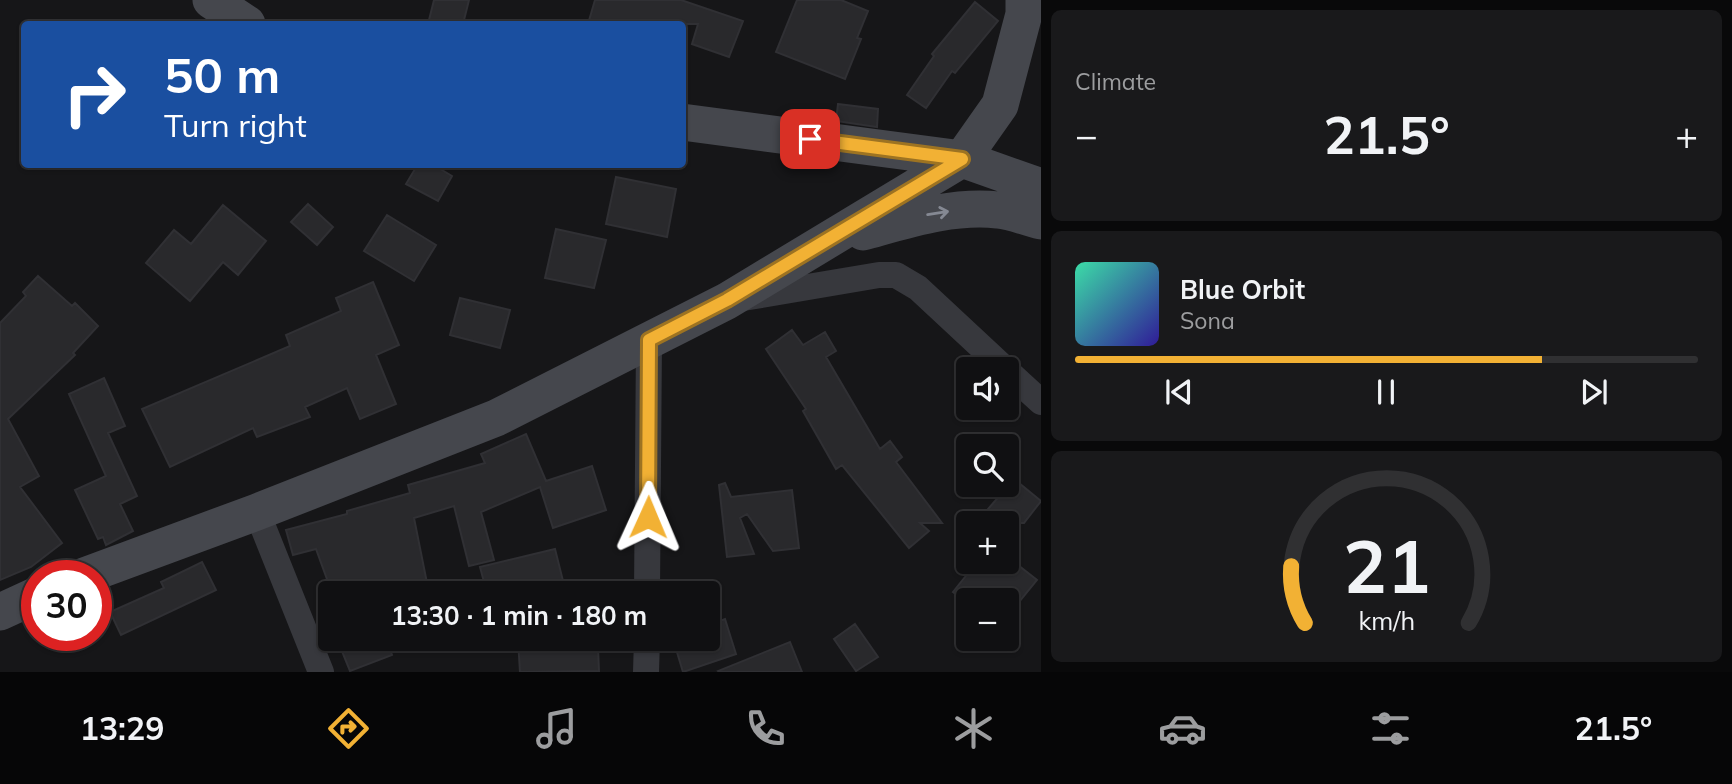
<!DOCTYPE html>
<html lang="en">
<head>
<meta charset="utf-8">
<style>
	:root { --surface:#101012; --page:#19191b; --text:#f1f3f6; --muted:#9c9d9f; --line:#303032; --accent:#f2b134 }
	body { margin:0; font-family:Mulish,sans-serif; background:var(--page); color:var(--text); height:100vh; display:flex; flex-direction:column; font-size:26px; white-space:nowrap }
	* { box-sizing:border-box; margin:0 }
	p { font-size:23px; color:var(--muted) }
	.icon { flex:none; width:38px; height:38px; fill:none; stroke:currentColor; stroke-width:2; stroke-linecap:round; stroke-linejoin:round }
	.map { position:relative; flex:1; overflow:hidden }
	.details { display:flex; flex-direction:column; gap:10px; padding:10px; background:#09090a; width:691px }
	.details>* { flex:none }
	.banner { position:absolute; left:21px; top:21px; width:665px; height:147px; border-radius:7px; box-shadow:0 2px 5px #0004,0 0 0 2px var(--line); background:#1a4fa0; color:#fff; overflow:hidden }
	.tools { position:absolute; left:956px; top:357px; display:grid; gap:14px }
	.tools a { display:grid; place-items:center; width:63px; height:63px; border-radius:7px; background:var(--surface); box-shadow:0 2px 5px #0004,0 0 0 2px var(--line); font-size:35px }
	.speed { position:absolute; left:21px; top:560px; display:flex; gap:14px; font-size:35px; font-weight:700; text-align:center }
	.speed>* { display:grid; place-content:center; width:91px; height:91px; border-radius:50%; background:var(--surface); box-shadow:0 2px 5px #0004,0 0 0 2px var(--line); line-height:1 }
	.speed .limit { border:10px solid #d22; background:#fff; color:#111 }
	.pin { position:absolute; display:grid; place-items:center; width:60px; height:60px; color:#fff; margin:-30px; border-radius:14px; box-shadow:0 4px 10px #0006 }
	.me { position:absolute; width:77px; margin:-38px; rotate:1deg; stroke-linejoin:round; filter:drop-shadow(0 0 5px #0008) }
	.turn { display:flex; align-items:center; gap:24px; height:147px; padding:0 28px; font-size:32px }
	.turn .icon { width:91px; height:91px; stroke-width:2.5 }
	.turn b { display:block; font-size:49px; line-height:60px }
	.big { font-size:52px; font-weight:700; line-height:1.1 }
	.details .card { flex:1; display:flex; flex-direction:column; justify-content:center; gap:10px; min-width:0; padding:0 24px; border-radius:10px; background:var(--page) }
	.details .dial { align-items:center; gap:0 }
	.dial svg { height:182px; overflow:visible; fill:none; stroke:var(--line); stroke-width:7; stroke-linecap:round; text-anchor:middle }
	.dial text { fill:var(--text); stroke:none }
	.song { display:flex; align-items:center; gap:21px }
	.cover { width:84px; height:84px; border-radius:10px; background:linear-gradient(135deg,hsl(160 70% 55%),hsl(250 70% 35%)) }
	.played { height:7px; border-radius:4px; background:linear-gradient(90deg,var(--accent) 75%,var(--line) 75%) }
	.keys { display:flex; justify-content:space-around; direction:ltr }
	.heat { display:flex; justify-content:space-between; align-items:center; font-size:38px; direction:ltr }
	.trip { position:absolute; left:318px; top:581px; width:402px; height:70px; border-radius:7px; background:var(--surface); box-shadow:0 2px 5px #0004,0 0 0 2px var(--line); font-weight:700; line-height:70px; text-align:center }
	.menu { display:flex; height:112px; justify-content:space-around; align-items:center; background:#060607; color:var(--muted) }
	.menu .icon { width:49px; height:49px }
	.menu .current { color:var(--accent) }
	.menu b { font-size:32px; color:var(--text) }
	main { display:flex; flex:1; min-height:0 }
	.map>svg:first-child { display:block }
</style>
</head>
<body>
<main>
<div class="map">
<svg width="1041" height="672" viewBox="0 0 1041 672">
	<rect width="100%" height="100%" fill="#161618"/>
	<path fill="#29292c" stroke="#303034" stroke-width="2" d="M434,0H469L463,24H428Z
		M595,0H681L743,21L729,57L692,44L698,24H588Z
		M797,0H841L868,11L857,38L861,39L845,79L776,52Z
		M975,2L998,21L955,73L952,71L926,108L907,95L934,56L932,54Z
		M838,104L878,109L877,127L836,121Z
		M418,164H432L452,176L438,201L406,184Z
		M616,177L676,189L667,237L606,224Z
		M308,204L333,227L317,245L291,222Z
		M223,205L266,241L238,275L223,262L190,301L146,263L174,230L191,244Z
		M387,215L436,245L414,281L364,251Z
		M556,229L606,240L594,288L545,278Z
		M38,276L72,306L75,303L98,326L73,353L75,355L8,419L39,476L20,487L62,543L31,567L0,580V323L26,296L23,292Z
		M373,282L399,345L376,355L396,404L360,419L347,388L305,407L310,417L257,437L253,428L170,467L142,409L290,346L286,335L341,311L336,298Z
		M460,298L510,310L500,348L450,335Z
		M792,330L803,345L825,332L836,351L826,357L880,449L890,441L902,457L896,462L942,523H920L929,531L909,548L842,465L836,469L803,411L806,409L766,349Z
		M104,378L125,426L108,433L137,496L120,504L133,531L106,545L103,537L98,539L75,490L106,476L69,394Z
		M526,434L546,481L592,466L606,510L553,528L540,487L481,512L494,560L469,566L454,506L414,518L427,583L376,593H332L316,549L293,555L286,530L347,514V511L410,493L408,485L485,463L481,454Z
		M1014,479L1041,501L1024,523H976Z
		M725,483L731,497L792,490L799,548L773,551L747,514L740,518L754,554L727,557L719,485Z
		M555,549L566,593H487L480,567Z
		M202,562L216,590L121,635L110,612L164,588L161,582Z
		M987,562H1014L1037,580L1006,618V600H964L953,592L973,567L979,571Z
		M725,619L736,654L683,672L673,639H709V625Z
		M855,624L878,657L856,671L834,639Z
		M337,639H386L392,655L350,671Z
		M518,639H580V649L598,647L599,671L520,672Z
		M790,642L802,672H719L718,671Z"/>
	<g fill="none" stroke-linecap="round" stroke-linejoin="round">
		<path stroke="#37383d" stroke-width="26" d="M743,298L879,275H896L918,288L1005,369
			M1006,370L1041,402
			M257,512L321,672
			M647,593L649,340
			M646,672L647,639"/>
		<path stroke="#45474d" stroke-width="37" d="M211,0L247,24
			M682,122L962,159L1041,187
			M863,232C907,220 952,205 998,210C1012,211 1027,218 1041,221
			M84,576L257,512L496,418L727,301L962,159L1000,105L1024,14V0
			M0,612L37,595"/>
	</g>
	<defs><path id="oneway-shaft" d="M-6 0H5M1.5-3L5.5 0L1.5 3" fill="none" stroke-width="1.6" stroke-linecap="round" stroke-linejoin="round" transform="scale(1.75)"/></defs>
	<use stroke="#858993" href="#oneway-shaft" transform="translate(938 213) rotate(-9)"/>
	<g fill="none" stroke-linecap="round" stroke-linejoin="round">
		<g stroke="#9d7322" stroke-width="18">
			<path id="route" d="M648,517L649,340L727,300L962,159L810,139"/>
		</g>
		<use href="#route" stroke="#f2b134" stroke-width="12"/>
	</g>
</svg>
<div class="tools">
<a><svg class="icon" aria-label="sound" viewBox="0 0 24 24"><path d="M4 9h4l5-4v14l-5-4H4zM17 9q2 3 0 6"/></svg></a>
<a><svg class="icon" aria-label="search" viewBox="0 0 24 24"><circle cx="10" cy="10" r="6"/><path d="M15 15l6 6"/></svg></a>
<a>+</a>
<a>−</a>
</div>
<div class="speed"><div class="limit">30</div></div>
<div class="pin" style="left:810px;top:139px;background:#d93025"><svg class="icon" aria-label="arrive" viewBox="0 0 24 24"><path d="M6 21V4h12l-3 4 3 4H6"/></svg></div>
<svg class="me" style="left:648px;top:517px" viewBox="-20 -20 40 40"><path d="M0-17L14 15 0 8-14 15z" fill="#f2b134" stroke="#fff" stroke-width="4"/></svg>
<div class="trip">13:30 · 1 min · 180 m</div>
<div class="banner">
<div class="turn"><svg class="icon" aria-label="right" viewBox="0 0 24 24"><path d="M7 20v-9h11M14 6l5 5-5 5"/></svg><div><b>50 m</b>Turn right</div></div>
</div>
</div>
<section class="details">
<div class="card"><p>Climate</p>
<div class="heat"><a>−</a><b class="big">21.5°</b><a>+</a></div>
</div>
<div class="card">
<div class="song"><i class="cover"></i><div><b>Blue Orbit</b><p>Sona</p></div></div>
<div class="played"></div>
<div class="keys"><svg class="icon" aria-label="previous" viewBox="0 0 24 24"><path d="M18 5L8 12l10 7zM5 5v14"/></svg><svg class="icon" aria-label="pause" viewBox="0 0 24 24"><path d="M8 5v14M16 5v14"/></svg><svg class="icon" aria-label="next" viewBox="0 0 24 24"><path d="M6 5l10 7-10 7zM19 5v14"/></svg></div>
</div>
<div class="card dial"><svg viewBox="0 0 100 80">
<path d="M14 69A42 42 0 1 1 86 69"/>
<path d="M14 69A42 42 0 0 1 8 44" stroke="#f2b134"/>
<text x="50" y="56" font-size="32" font-weight="700">21</text>
<text x="50" y="72" font-size="11">km/h</text>
</svg></div>
</section>
</main>
<nav class="menu">
<b>13:29</b>
<svg class="icon current" aria-label="directions" viewBox="0 0 24 24"><path d="M12 3l9 9-9 9-9-9zM9 14v-3h6M13 9l2 2-2 2"/></svg>
<svg class="icon" aria-label="music" viewBox="0 0 24 24"><path d="M9 18V5l10-2v13"/><circle cx="6" cy="18" r="3"/><circle cx="16" cy="16" r="3"/></svg>
<svg class="icon" aria-label="phone" viewBox="0 0 24 24"><path d="M5 4h4l2 5-3 2q2 4 5 5l2-3 5 2v4C11 20 4 13 5 4z"/></svg>
<svg class="icon" aria-label="climate" viewBox="0 0 24 24"><path d="M12 3v18M4 7l16 10M4 17L20 7"/></svg>
<svg class="icon" aria-label="car" viewBox="0 0 24 24"><path d="M5 17H2v-5l4-1 3-4h7l3 4 3 1v5h-3M9 17h6M6 11h13"/><circle cx="7" cy="17" r="2"/><circle cx="17" cy="17" r="2"/></svg>
<svg class="icon" aria-label="filters" viewBox="0 0 24 24"><path d="M4 7h16M4 17h16"/><circle cx="9" cy="7" r="2"/><circle cx="15" cy="17" r="2"/></svg>
<b>21.5°</b>
</nav>
</body>
</html>
